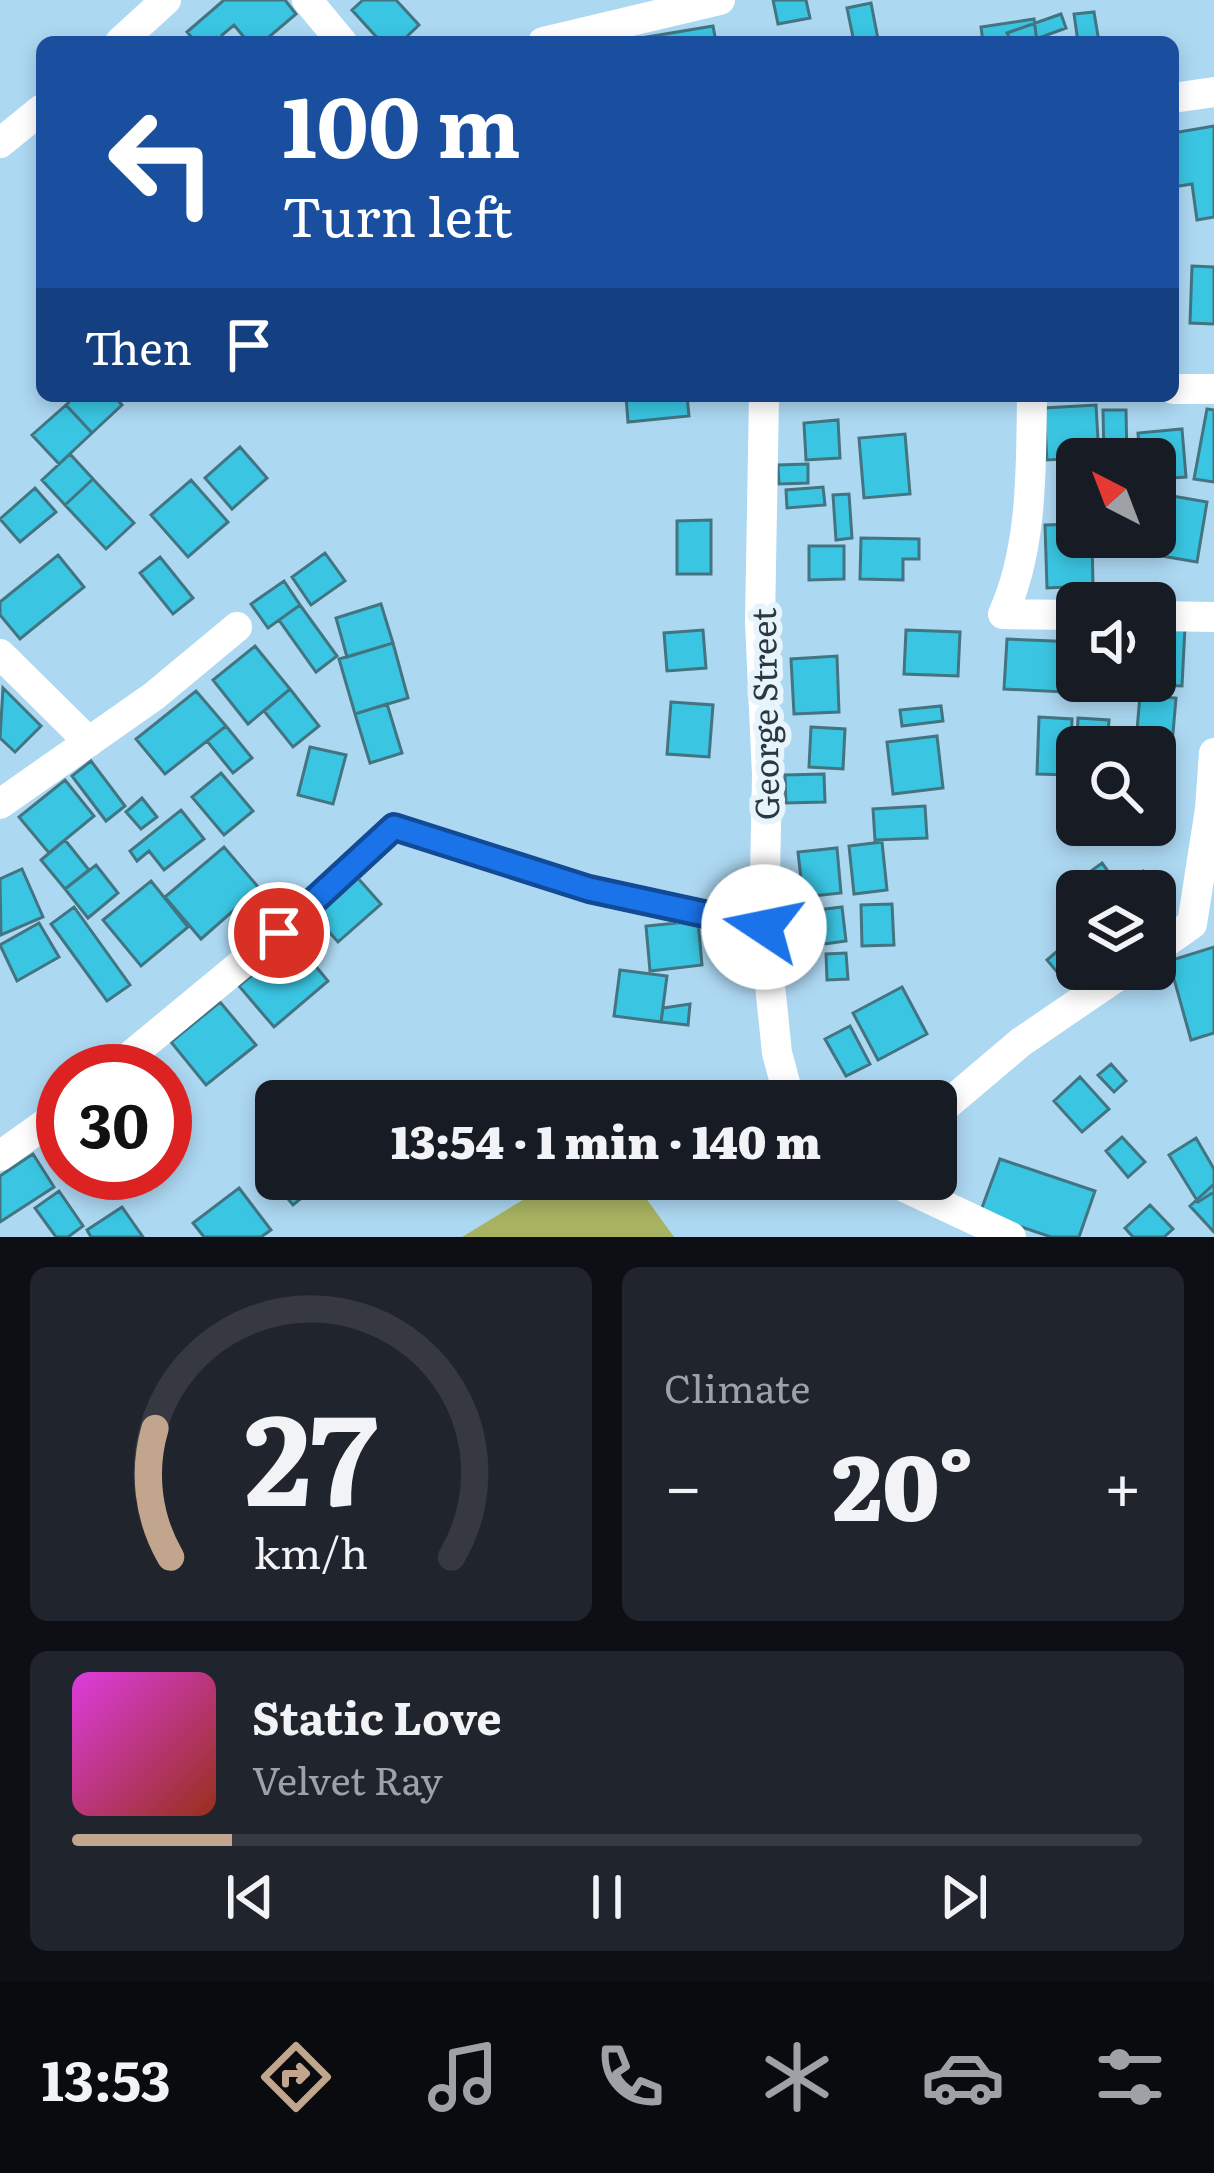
<!DOCTYPE html>
<html lang="en">
<head>
<meta charset="utf-8">
<style>
	:root { --surface:#171b24; --page:#20242c; --text:#f1f3f6; --muted:#9ea1a6; --line:#363941; --accent:#c1a58d }
	body { margin:0; font-family:Literata,serif; background:var(--page); color:var(--text); height:100vh; display:flex; flex-direction:column; font-size:45px; white-space:nowrap }
	* { box-sizing:border-box; margin:0 }
	p { font-size:39px; color:var(--muted) }
	.icon { flex:none; width:66px; height:66px; fill:none; stroke:currentColor; stroke-width:2; stroke-linecap:round; stroke-linejoin:round }
	.map { position:relative; height:1237px; overflow:hidden }
	.details { display:flex; flex-direction:column; gap:30px; padding:30px; background:#0d0f14; flex:1 }
	.details>* { flex:none }
	.hud { position:absolute; left:36px; top:36px; width:1143px; height:366px; border-radius:18px; box-shadow:0 6px 18px #0003; background:#1a4fa0; color:#fff; overflow:hidden }
	.needle { width:78px; rotate:318deg }
	.buttons { position:absolute; left:1056px; top:438px; display:grid; gap:24px }
	.buttons a { display:grid; place-items:center; width:120px; height:120px; border-radius:18px; background:var(--surface); box-shadow:0 6px 18px #0003; font-size:60px }
	.speed { position:absolute; left:36px; top:1044px; display:flex; gap:24px; font-size:60px; font-weight:700; text-align:center }
	.speed>* { display:grid; place-content:center; width:156px; height:156px; border-radius:50%; background:var(--surface); box-shadow:0 6px 18px #0003; line-height:1 }
	.speed .limit { border:18px solid #d22; background:#fff; color:#111 }
	.pin { position:absolute; display:grid; place-items:center; width:102px; height:102px; color:#fff; margin:-51px; border:6px solid #fff; border-radius:50%; box-shadow:0 3px 12px #0007 }
	.me { position:absolute; width:132px; margin:-66px; rotate:281deg; stroke-linejoin:round; filter:drop-shadow(0 0 9px #0008) }
	.turn { display:flex; align-items:center; gap:42px; height:252px; padding:0 48px; font-size:54px }
	.turn .icon { width:156px; height:156px; stroke-width:2.5 }
	.turn b { display:block; font-size:84px; line-height:102px }
	.then { display:flex; align-items:center; height:114px; padding:0 48px; background:#0003; gap:24px; font-size:45px }
	.big { font-size:90px; font-weight:800; line-height:1.1 }
	.details .tile { flex:1; display:flex; flex-direction:column; justify-content:center; gap:18px; min-width:0; padding:0 42px; border-radius:18px; background:var(--page) }
	.details .dial { align-items:center; gap:0 }
	.dial svg { height:312px; overflow:visible; fill:none; stroke:var(--line); stroke-width:7; stroke-linecap:round; text-anchor:middle }
	.dial text { fill:var(--text); stroke:none }
	.song { display:flex; align-items:center; gap:36px }
	.cover { width:144px; height:144px; border-radius:18px; background:linear-gradient(135deg,hsl(300 70% 55%),hsl(10 70% 35%)) }
	.played { height:12px; border-radius:6px; background:linear-gradient(90deg,var(--accent) 15%,var(--line) 15%) }
	.keys { display:flex; justify-content:space-around; direction:ltr }
	.heat { display:flex; justify-content:space-between; align-items:center; font-size:66px; direction:ltr }
	.details .tiles { flex:1; display:grid; gap:30px; grid-template-columns:1fr 1fr }
	.tile:last-child { grid-column:span 2 }
	.trip { position:absolute; left:255px; top:1080px; width:702px; height:120px; border-radius:18px; background:var(--surface); box-shadow:0 6px 18px #0003; font-weight:800; line-height:120px; text-align:center }
	.tab-bar { display:flex; height:192px; justify-content:space-around; align-items:center; background:#090b0e; color:var(--muted) }
	.tab-bar .icon { width:84px; height:84px }
	.tab-bar .current { color:var(--accent) }
	.tab-bar b { font-size:54px; color:var(--text) }
	.map>svg:first-child { display:block }
</style>
</head>
<body>
<div class="map">
<svg width="1214" height="1237" viewBox="0 0 1214 1237">
	<rect width="100%" height="100%" fill="#add8f2"/>
	<path fill="#a8b362" d="M557,1179H632L674,1237H462Z"/>
	<path fill="#3ac6e3" stroke="#427481" stroke-width="3" d="M224,0H285L296,14L263,42H248L234,25L222,35L227,42H196L187,32Z
		M363,0H396L419,25L401,42H381L352,10Z
		M773,0H806L810,18L778,24Z
		M871,3L878,39L854,42L847,8Z
		M1094,12L1099,42H1078L1074,14Z
		M1061,14L1066,28L1028,42H1011L1007,33Z
		M1034,19L1037,42H983L981,27Z
		M713,26L716,42H642L641,38Z
		M1214,126V217L1197,220L1192,184L1173,187V133Z
		M1192,266L1214,267V324L1190,323Z
		M75,396H114L122,405L92,433L66,405Z
		M626,396H687L689,416L628,422Z
		M66,405L92,433L59,464L32,435Z
		M1096,405L1099,457L1047,460L1044,408Z
		M1207,409L1214,410V482L1194,479Z
		M1103,410H1126L1127,459H1104Z
		M838,420L840,458L806,460L804,423Z
		M1182,429L1186,477L1155,479V459H1140L1138,433Z
		M905,434L910,494L864,498L859,438Z
		M240,447L267,478L232,509L205,478Z
		M70,454L93,479L65,505L42,480Z
		M808,464V483L779,484L778,465Z
		M93,479L134,523L106,549L65,505Z
		M191,480L228,522L188,557L151,515Z
		M823,487L825,505L787,508L786,490Z
		M35,488L56,512L20,542L0,519Z
		M1155,493L1207,502L1197,562L1144,553L1146,537H1155Z
		M849,494L852,538L836,540L833,495Z
		M711,520V574H677V521Z
		M1077,524V537H1092L1093,586L1047,588L1045,525Z
		M861,538L919,539V559H903V580L860,579Z
		M809,546H844V579L809,580Z
		M325,553L345,581L311,605L292,577Z
		M58,555L84,587L20,639L0,615V602Z
		M160,557L193,598L173,614L140,573Z
		M284,581L300,605L268,628L251,604Z
		M381,604L393,643L347,657L336,618Z
		M300,605L337,656L316,672L279,620Z
		M1155,625L1185,627L1182,686L1136,684L1155,681Z
		M703,630L706,668L667,671L664,633Z
		M906,630L960,632L958,676L904,674Z
		M1007,639L1077,642V681H1084L1083,693L1004,689Z
		M393,643L408,698L355,714L339,659Z
		M255,646L290,689L248,724L213,680Z
		M837,656L839,712L794,714L791,659Z
		M3,688L41,726L15,752L0,738Z
		M290,689L319,726L293,747L264,711Z
		M196,691L226,726L165,774L136,739Z
		M1140,695L1176,698L1172,745L1136,742Z
		M671,702L713,705L709,757L667,754Z
		M387,704L402,753L370,763L355,714Z
		M941,706L943,721L902,726L900,710Z
		M1039,717L1072,719L1070,775L1037,774Z
		M1078,718L1109,720L1107,747H1077V805H1074Z
		M226,726L252,758L233,773L207,741Z
		M811,727L845,729L843,769L809,767Z
		M937,736L943,788L893,794L887,742Z
		M310,747L346,755L333,804L298,795Z
		M91,761L125,806L106,821L72,776Z
		M221,773L253,811L224,835L192,797Z
		M824,774L825,802L786,803L785,775Z
		M65,780L94,816L49,853L19,817Z
		M142,798L157,817L141,829L126,812Z
		M925,806L927,838L875,840L873,809Z
		M181,810L204,839L164,870L149,851L137,861L130,851Z
		M65,840L89,870L65,889L41,860Z
		M882,842L887,890L854,894L849,846Z
		M224,847L259,888L201,939L165,897Z
		M837,848L841,893L803,897L798,852Z
		M1102,863L1120,888L1143,871L1174,915L1155,929V891H1095L1084,876Z
		M96,865L118,893L88,918L65,889Z
		M22,869L43,917L1,935L0,879Z
		M356,876L381,904L338,942L313,914Z
		M151,881L188,927L141,966L103,920Z
		M892,904L894,945L862,946L861,905Z
		M74,907L130,985L107,1001L51,924Z
		M842,907L846,941L788,949L784,914Z
		M698,921L702,965L650,971L646,926Z
		M39,923L59,957L17,981L0,945Z
		M1077,934V969H1099L1073,991L1047,960Z
		M294,940L328,981L274,1027L239,986Z
		M1214,947V1033L1191,1040L1169,961Z
		M846,953L848,979L827,980L826,954Z
		M620,970L667,976L661,1022L614,1016Z
		M902,987L927,1034L878,1060L853,1013Z
		M220,1002L256,1045L206,1085L171,1042Z
		M690,1004L688,1025L661,1022L663,1008Z
		M850,1026L870,1064L846,1076L825,1039Z
		M1111,1064L1126,1081L1114,1092L1098,1075Z
		M1080,1077L1109,1109L1082,1132L1054,1101Z
		M1122,1137L1145,1162L1128,1177L1106,1151Z
		M1196,1138L1214,1169V1192L1198,1202L1169,1155Z
		M276,1148V1179H325L293,1205L258,1163Z
		M33,1154L54,1187L0,1222V1176Z
		M1000,1159L1095,1191L1079,1237H1051L980,1213Z
		M1214,1184V1232L1190,1206Z
		M239,1188L271,1230L261,1237H204L193,1223Z
		M59,1191L83,1226L68,1237H56L35,1208Z
		M1150,1205L1173,1229L1164,1237H1133L1125,1228Z
		M122,1207L143,1237H91L87,1230Z"/>
	<g fill="none" stroke-linecap="round" stroke-linejoin="round">
		<path stroke="#fff" stroke-width="30" d="M307,0L342,42
			M120,42L166,0
			M543,42L720,0
			M1173,98L1214,92
			M0,143L42,109
			M1173,389H1214
			M764,396L760,622L767,775L764,927L777,1053L790,1101
			M1032,396C1031,467 1033,548 1003,614L1077,615
			M1155,616L1214,617
			M0,654L89,742
			M0,804L154,696L237,627
			M1192,924L1210,809L1214,753
			M1155,950L1192,924
			M112,1071L279,933L394,827L589,889L764,927
			M936,1114L1021,1042L1128,969
			M0,1156L63,1111
			M887,1179L1011,1237"/>
	</g>
	<g fill="none" stroke-linecap="round" stroke-linejoin="round">
		<g stroke="#114b97" stroke-width="30">
			<path id="route" d="M279,933L394,827L589,889L764,927"/>
		</g>
		<use href="#route" stroke="#1a73e8" stroke-width="21"/>
	</g>
	<g text-anchor="middle" dominant-baseline="central" stroke-width="12" stroke-linejoin="round" paint-order="stroke">
		<g font-size="33" fill="#283943" stroke="#e7f4fc">
			<text transform="translate(763 714) rotate(-91)">George Street</text>
		</g>
	</g>
</svg>
<div class="buttons">
<a><svg class="needle" viewBox="-14 -14 28 28"><path d="M0-13l5 13h-10z" fill="#e53935"/><path d="M0 13l5-13h-10z" fill="#9ea1a6"/></svg></a>
<a><svg class="icon" aria-label="sound" viewBox="0 0 24 24"><path d="M4 9h4l5-4v14l-5-4H4zM17 9q2 3 0 6"/></svg></a>
<a><svg class="icon" aria-label="search" viewBox="0 0 24 24"><circle cx="10" cy="10" r="6"/><path d="M15 15l6 6"/></svg></a>
<a><svg class="icon" aria-label="layers" viewBox="0 0 24 24"><path d="M12 4l9 5-9 5-9-5zM3 14l9 5 9-5"/></svg></a>
</div>
<div class="speed"><div class="limit">30</div></div>
<div class="pin" style="left:279px;top:933px;background:#d93025"><svg class="icon" aria-label="arrive" viewBox="0 0 24 24"><path d="M6 21V4h12l-3 4 3 4H6"/></svg></div>
<svg class="me" style="left:764px;top:927px" viewBox="-20 -20 40 40"><circle r="19" fill="#fff"/><path d="M0-13L10 11 0 6-10 11z" fill="#1a73e8"/></svg>
<div class="trip">13:54 · 1 min · 140 m</div>
<div class="hud">
<div class="turn"><svg class="icon" aria-label="left" viewBox="0 0 24 24"><path d="M17 20v-9H6M10 6l-5 5 5 5"/></svg><div><b>100 m</b>Turn left</div></div>
<div class="then">Then<svg class="icon" aria-label="arrive" viewBox="0 0 24 24"><path d="M6 21V4h12l-3 4 3 4H6"/></svg></div>
</div>
</div>
<section class="details">
<div class="tiles">
<div class="tile dial"><svg viewBox="0 0 100 80">
<path d="M14 69A42 42 0 1 1 86 69"/>
<path d="M14 69A42 42 0 0 1 10 36" stroke="#c1a58d"/>
<text x="50" y="56" font-size="32" font-weight="700">27</text>
<text x="50" y="72" font-size="11">km/h</text>
</svg></div>
<div class="tile"><p>Climate</p>
<div class="heat"><a>−</a><b class="big">20°</b><a>+</a></div>
</div>
<div class="tile">
<div class="song"><i class="cover"></i><div><b>Static Love</b><p>Velvet Ray</p></div></div>
<div class="played"></div>
<div class="keys"><svg class="icon" aria-label="previous" viewBox="0 0 24 24"><path d="M18 5L8 12l10 7zM5 5v14"/></svg><svg class="icon" aria-label="pause" viewBox="0 0 24 24"><path d="M8 5v14M16 5v14"/></svg><svg class="icon" aria-label="next" viewBox="0 0 24 24"><path d="M6 5l10 7-10 7zM19 5v14"/></svg></div>
</div>
</div>
</section>
<nav class="tab-bar">
<b>13:53</b>
<svg class="icon current" aria-label="directions" viewBox="0 0 24 24"><path d="M12 3l9 9-9 9-9-9zM9 14v-3h6M13 9l2 2-2 2"/></svg>
<svg class="icon" aria-label="music" viewBox="0 0 24 24"><path d="M9 18V5l10-2v13"/><circle cx="6" cy="18" r="3"/><circle cx="16" cy="16" r="3"/></svg>
<svg class="icon" aria-label="phone" viewBox="0 0 24 24"><path d="M5 4h4l2 5-3 2q2 4 5 5l2-3 5 2v4C11 20 4 13 5 4z"/></svg>
<svg class="icon" aria-label="climate" viewBox="0 0 24 24"><path d="M12 3v18M4 7l16 10M4 17L20 7"/></svg>
<svg class="icon" aria-label="car" viewBox="0 0 24 24"><path d="M5 17H2v-5l4-1 3-4h7l3 4 3 1v5h-3M9 17h6M6 11h13"/><circle cx="7" cy="17" r="2"/><circle cx="17" cy="17" r="2"/></svg>
<svg class="icon" aria-label="filters" viewBox="0 0 24 24"><path d="M4 7h16M4 17h16"/><circle cx="9" cy="7" r="2"/><circle cx="15" cy="17" r="2"/></svg>
</nav>
</body>
</html>
